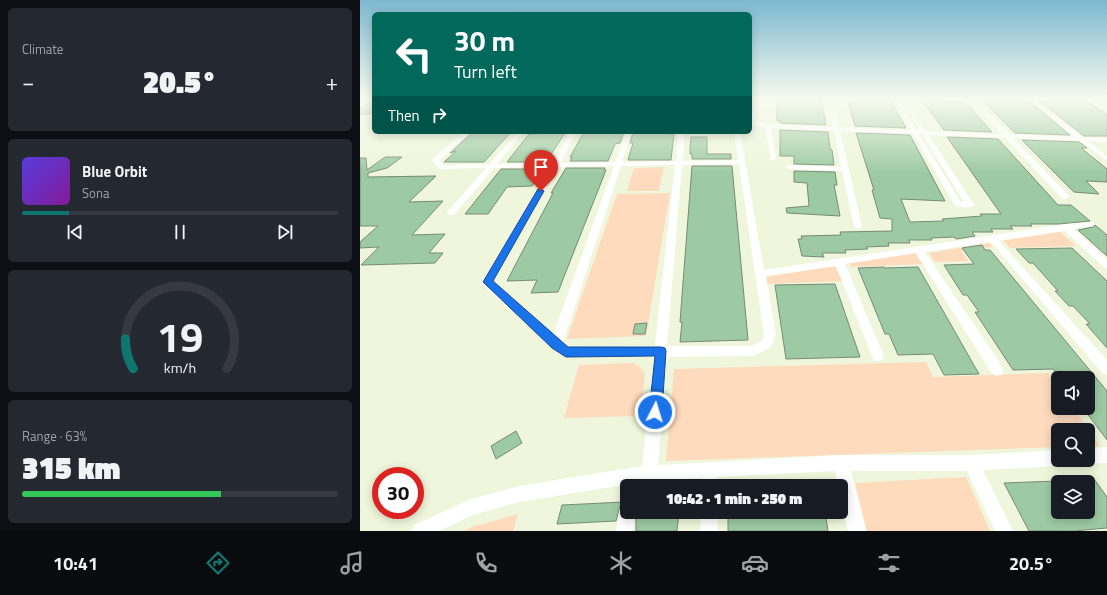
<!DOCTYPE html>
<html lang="en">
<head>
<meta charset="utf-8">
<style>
	:root { --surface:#171b24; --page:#242831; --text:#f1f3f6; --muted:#9ea1a6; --line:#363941; --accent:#0f766e }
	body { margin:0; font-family:"Titillium Web",sans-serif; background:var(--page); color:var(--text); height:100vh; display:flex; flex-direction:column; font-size:15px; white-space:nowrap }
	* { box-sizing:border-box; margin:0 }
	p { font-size:13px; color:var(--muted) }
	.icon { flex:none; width:22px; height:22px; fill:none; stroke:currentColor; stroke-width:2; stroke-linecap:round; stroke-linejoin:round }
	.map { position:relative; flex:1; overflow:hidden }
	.sheet { display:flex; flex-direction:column; gap:8px; padding:8px; background:#0d0f14; width:360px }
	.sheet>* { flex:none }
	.top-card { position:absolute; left:12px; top:12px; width:380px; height:122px; border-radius:6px; box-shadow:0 2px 10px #0003; background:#00695c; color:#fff; overflow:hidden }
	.fabs { position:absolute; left:691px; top:371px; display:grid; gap:8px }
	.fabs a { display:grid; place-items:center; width:44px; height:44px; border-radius:6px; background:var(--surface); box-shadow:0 2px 10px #0003; font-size:20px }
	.speed { position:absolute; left:12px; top:467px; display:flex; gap:8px; font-size:20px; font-weight:700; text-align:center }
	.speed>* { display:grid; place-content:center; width:52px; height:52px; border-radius:50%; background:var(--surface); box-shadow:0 2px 10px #0003; line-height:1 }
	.speed .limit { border:6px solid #d22; background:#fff; color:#111 }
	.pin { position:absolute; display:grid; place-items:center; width:34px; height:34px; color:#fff; margin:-41px -17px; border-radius:50% 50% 50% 0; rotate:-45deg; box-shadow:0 0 4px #0007 }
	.pin .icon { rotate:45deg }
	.me { position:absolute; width:44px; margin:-22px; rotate:5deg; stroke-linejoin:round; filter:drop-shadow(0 0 3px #0008) }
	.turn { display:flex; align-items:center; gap:14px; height:84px; padding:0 16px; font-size:18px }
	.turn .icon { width:52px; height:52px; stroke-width:2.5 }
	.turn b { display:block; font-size:28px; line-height:34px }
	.then { display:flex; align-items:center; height:38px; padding:0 16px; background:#0003; gap:8px; font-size:15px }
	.big { font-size:30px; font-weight:800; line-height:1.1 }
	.sheet .tile { flex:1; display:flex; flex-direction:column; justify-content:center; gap:6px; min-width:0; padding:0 14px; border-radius:6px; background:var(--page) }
	.sheet .dial { align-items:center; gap:0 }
	.dial svg { height:104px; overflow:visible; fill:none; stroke:var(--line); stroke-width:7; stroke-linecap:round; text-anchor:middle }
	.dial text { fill:var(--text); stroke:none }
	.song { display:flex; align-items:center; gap:12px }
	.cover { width:48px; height:48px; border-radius:6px; background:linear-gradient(135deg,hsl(250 70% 55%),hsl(290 70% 35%)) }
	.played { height:4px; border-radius:2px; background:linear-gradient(90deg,var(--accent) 15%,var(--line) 15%) }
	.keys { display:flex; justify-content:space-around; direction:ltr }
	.heat { display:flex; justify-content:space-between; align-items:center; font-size:22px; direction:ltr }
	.charge { height:6px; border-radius:3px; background:linear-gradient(90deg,#34c759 63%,var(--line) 0) }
	.trip { position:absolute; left:260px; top:479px; width:228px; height:40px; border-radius:6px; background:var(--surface); box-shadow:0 2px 10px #0003; font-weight:800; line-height:40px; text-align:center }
	.dock { display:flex; height:64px; justify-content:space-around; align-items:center; background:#090b0e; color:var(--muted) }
	.dock .icon { width:28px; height:28px }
	.dock .on { color:var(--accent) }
	.dock b { font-size:18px; color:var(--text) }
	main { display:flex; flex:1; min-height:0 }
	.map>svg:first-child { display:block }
</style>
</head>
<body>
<main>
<section class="sheet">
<div class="tile"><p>Climate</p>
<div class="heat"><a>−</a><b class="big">20.5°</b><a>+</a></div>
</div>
<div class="tile">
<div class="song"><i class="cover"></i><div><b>Blue Orbit</b><p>Sona</p></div></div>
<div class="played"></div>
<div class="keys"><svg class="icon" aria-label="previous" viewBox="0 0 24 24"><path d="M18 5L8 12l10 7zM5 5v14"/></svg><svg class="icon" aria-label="pause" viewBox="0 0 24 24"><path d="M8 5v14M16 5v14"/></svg><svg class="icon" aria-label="next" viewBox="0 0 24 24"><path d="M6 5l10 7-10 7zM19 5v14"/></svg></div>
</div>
<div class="tile dial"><svg viewBox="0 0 100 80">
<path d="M14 69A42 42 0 1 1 86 69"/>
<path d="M14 69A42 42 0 0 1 8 46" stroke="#0f766e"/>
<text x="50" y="56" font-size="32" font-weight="700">19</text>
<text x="50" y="72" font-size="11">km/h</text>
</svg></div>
<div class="tile"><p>Range · 63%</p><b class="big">315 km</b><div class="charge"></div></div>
</section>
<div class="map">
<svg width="747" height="531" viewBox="0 0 747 531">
	<rect width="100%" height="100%" fill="#eff6db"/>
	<path fill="#ffdbbd" d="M304,167L299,191H267L274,168Z
		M310,193L286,336L207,339L257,194Z
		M700,232L716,246L650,248L642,239Z
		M629,243L633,247L601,250L608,261L575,262L569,253Z
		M555,253L562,264L492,267L489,263Z
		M475,266L482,281L407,284L405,277Z
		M566,362L573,377L688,373L698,388V408H713L740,446H728V430H698V447L306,461L314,369Z
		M273,363L279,366L285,374L280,416L204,418L219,365Z
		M606,477L630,531H507L495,483Z
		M158,514L153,531H104L112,527Z"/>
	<path fill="#9dcaa2" stroke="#768b78" d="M417,99H461L466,125L420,123V121H417Z
		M487,99H530L546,128L495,126Z
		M621,99H667L710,135L655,133Z
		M677,99L725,100L747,114V136H724Z
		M562,100L605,102L632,132L584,130Z
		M12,102H14V112L10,114H0V108Z
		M420,130L468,132L470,149L472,150L474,165L434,164V156H420Z
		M113,132H151L124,162H84L96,151L90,153Z
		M224,132H264L260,143L255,144L248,161H210L212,157H210Z
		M273,132L314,134L311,160H268L273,143H270Z
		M205,133L186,162H147L169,134Z
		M496,133L550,135L585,201L541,199L550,222L584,221L582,219L622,216L620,214H641L587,137L638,139L698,205H711L730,221L699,224H670L672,226H650L653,229H631L633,232H612L615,236L596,239L594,237L571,238L572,240H549L550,243H528L529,246L506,247L508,249L485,250L486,253H462L464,257L442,256L438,239H442L441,236L481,235L480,232L532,231V219L520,218L512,190H514Z
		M331,137H347V154H371V159H332V154H330V148Z
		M662,140L719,142L727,148H721L747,169V182L726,181L739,194L714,192Z
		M25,157H42L27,168L8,173V177L76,176L49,202L83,201L52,235L85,234L69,253H83L75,263L1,265L19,247L0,248V242L18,226H0V158H6L7,170Z
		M332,166H372L388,340L320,342L322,322H320Z
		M206,168H245L244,170H246L198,292L171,293L177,280L147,281L193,193H191Z
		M141,169H182L180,171H182L172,186L147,187L128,214H105Z
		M434,171L475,172L477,185H474L480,216L427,213L426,208L449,206L447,183L434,182Z
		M735,225L747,235V256L718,230L733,227Z
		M622,245L625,250H630L747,391V440L723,408H728V378H700L693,369L653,370L615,312H619L607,295H603L584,265L614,264L602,248Z
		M712,248L747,281V348L726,324H730L713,306H709L695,291H698L673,263H669L656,249Z
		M524,267L525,268L558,267L619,374L584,375L573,354L538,355L529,334H525L498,268Z
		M475,284L500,357L426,359L415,285Z
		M287,323L285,334H273L275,324Z
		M156,431L162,443L136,459L131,446Z
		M728,479H734L747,497V528L714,531H669L644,483L698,481V512H728Z
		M265,502L260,506L256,521L197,524L202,505Z
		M276,512H319L317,531H276Z
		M368,512H465L468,531H368Z"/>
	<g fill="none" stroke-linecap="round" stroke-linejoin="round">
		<path fill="#fff" fill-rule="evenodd" d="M6,99H13L0,107V103Z
			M393,99H399L395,120L396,122L408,124L473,127L467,99H473L479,127L551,130L533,99H538L557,130H560L541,99H546L566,131L642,134L608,99H613L650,134L714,137L668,99H674L723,137L747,138V142L728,141L747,156V161L720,141L653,138L708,195L709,197L705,199H702L646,138L569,135L614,205C610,209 598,208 594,204L553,134L480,131L502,226L498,229L494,226L482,171L429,169L425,167L429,165L481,167L474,131L411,128L416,159L411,160L405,127L392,124L390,121ZM559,134H562L604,202H601Z
			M726,99H732L747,109V113Z
			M103,132H110L80,160L83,165L129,164L158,132H164L137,164L193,163L210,132H216L201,163L255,162L266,132H272L262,162L316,161L319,132H325L323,161L378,160L374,132H380L404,270L706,224L733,222L734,224L733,226L714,229L747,259V268L743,267L705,231L639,241L747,360V374L742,373L631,242L565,252L642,366L643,370L642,374L637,376L632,374L556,253L485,264L524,356L522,360L518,361L514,360L512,356L476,266L406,276L416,335L411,347L394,356L307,357L298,465L481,455H611L698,450V460H705L703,463L698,466L623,470L653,531H635L607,471H491L506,531H488L481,498V486H478L475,471L357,477V486H341V478L289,481L159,502L113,515L79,531H51L54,525L111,499L159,486L282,466L294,357H206L192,348L123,285L122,282L191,167L134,168L94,215H88L87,213L88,211L126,168L81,169H78L72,160ZM379,164L404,335L402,341L392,346H307L322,165ZM315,165L295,346L208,347L203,343L261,166ZM254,166L193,335L133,281L198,167Z
			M747,447V463L728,464L723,461L722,460H728V448Z
			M267,504V512H275L274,531H256L259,512L261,506Z
			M341,512H357L358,531H340Z"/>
	</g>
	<linearGradient id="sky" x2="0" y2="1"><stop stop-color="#7cb8d0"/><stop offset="0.57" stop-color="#f8fbef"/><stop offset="1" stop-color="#f8fbef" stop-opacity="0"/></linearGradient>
	<rect width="747" height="174" fill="url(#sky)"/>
	<path fill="#1a73e8" stroke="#114b97" d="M178,189H181L184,191L133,281L208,347H301L305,348L306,351L302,412L300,416L295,418L291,416L289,412L295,356L206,357L192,348L123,282Z"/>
</svg>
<div class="fabs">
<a><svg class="icon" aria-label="sound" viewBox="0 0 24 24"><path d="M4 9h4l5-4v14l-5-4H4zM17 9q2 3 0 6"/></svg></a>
<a><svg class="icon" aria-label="search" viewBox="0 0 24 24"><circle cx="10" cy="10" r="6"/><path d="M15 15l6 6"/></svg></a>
<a><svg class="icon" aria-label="layers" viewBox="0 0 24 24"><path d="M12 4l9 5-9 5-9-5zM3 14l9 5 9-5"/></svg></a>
</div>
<div class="speed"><div class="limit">30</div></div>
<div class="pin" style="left:181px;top:191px;background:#d93025"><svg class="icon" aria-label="arrive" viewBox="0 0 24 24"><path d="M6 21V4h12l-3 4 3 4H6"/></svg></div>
<svg class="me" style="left:295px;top:412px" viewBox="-20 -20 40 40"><circle r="17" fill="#1a73e8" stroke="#fff" stroke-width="3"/><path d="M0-11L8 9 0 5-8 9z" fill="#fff"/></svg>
<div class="trip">10:42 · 1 min · 250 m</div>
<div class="top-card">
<div class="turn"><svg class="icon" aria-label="left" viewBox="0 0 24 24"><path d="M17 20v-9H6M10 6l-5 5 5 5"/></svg><div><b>30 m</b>Turn left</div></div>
<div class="then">Then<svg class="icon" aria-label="right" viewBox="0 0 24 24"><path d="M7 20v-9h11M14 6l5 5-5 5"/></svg></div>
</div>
</div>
</main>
<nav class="dock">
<b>10:41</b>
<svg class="icon on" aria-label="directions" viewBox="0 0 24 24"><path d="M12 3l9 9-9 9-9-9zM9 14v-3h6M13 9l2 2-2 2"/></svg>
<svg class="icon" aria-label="music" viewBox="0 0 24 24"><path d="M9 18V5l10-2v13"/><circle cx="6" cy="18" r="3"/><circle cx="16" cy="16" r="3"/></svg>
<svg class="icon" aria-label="phone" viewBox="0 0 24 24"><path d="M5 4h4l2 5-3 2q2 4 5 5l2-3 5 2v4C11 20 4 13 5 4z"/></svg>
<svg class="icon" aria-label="climate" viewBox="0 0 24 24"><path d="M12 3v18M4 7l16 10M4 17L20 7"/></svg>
<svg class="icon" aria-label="car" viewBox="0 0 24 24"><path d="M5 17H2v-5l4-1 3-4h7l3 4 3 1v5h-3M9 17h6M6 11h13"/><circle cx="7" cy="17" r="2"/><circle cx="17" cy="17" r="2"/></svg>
<svg class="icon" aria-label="filters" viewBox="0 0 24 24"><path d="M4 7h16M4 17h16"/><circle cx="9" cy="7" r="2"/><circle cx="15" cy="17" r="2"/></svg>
<b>20.5°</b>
</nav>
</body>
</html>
